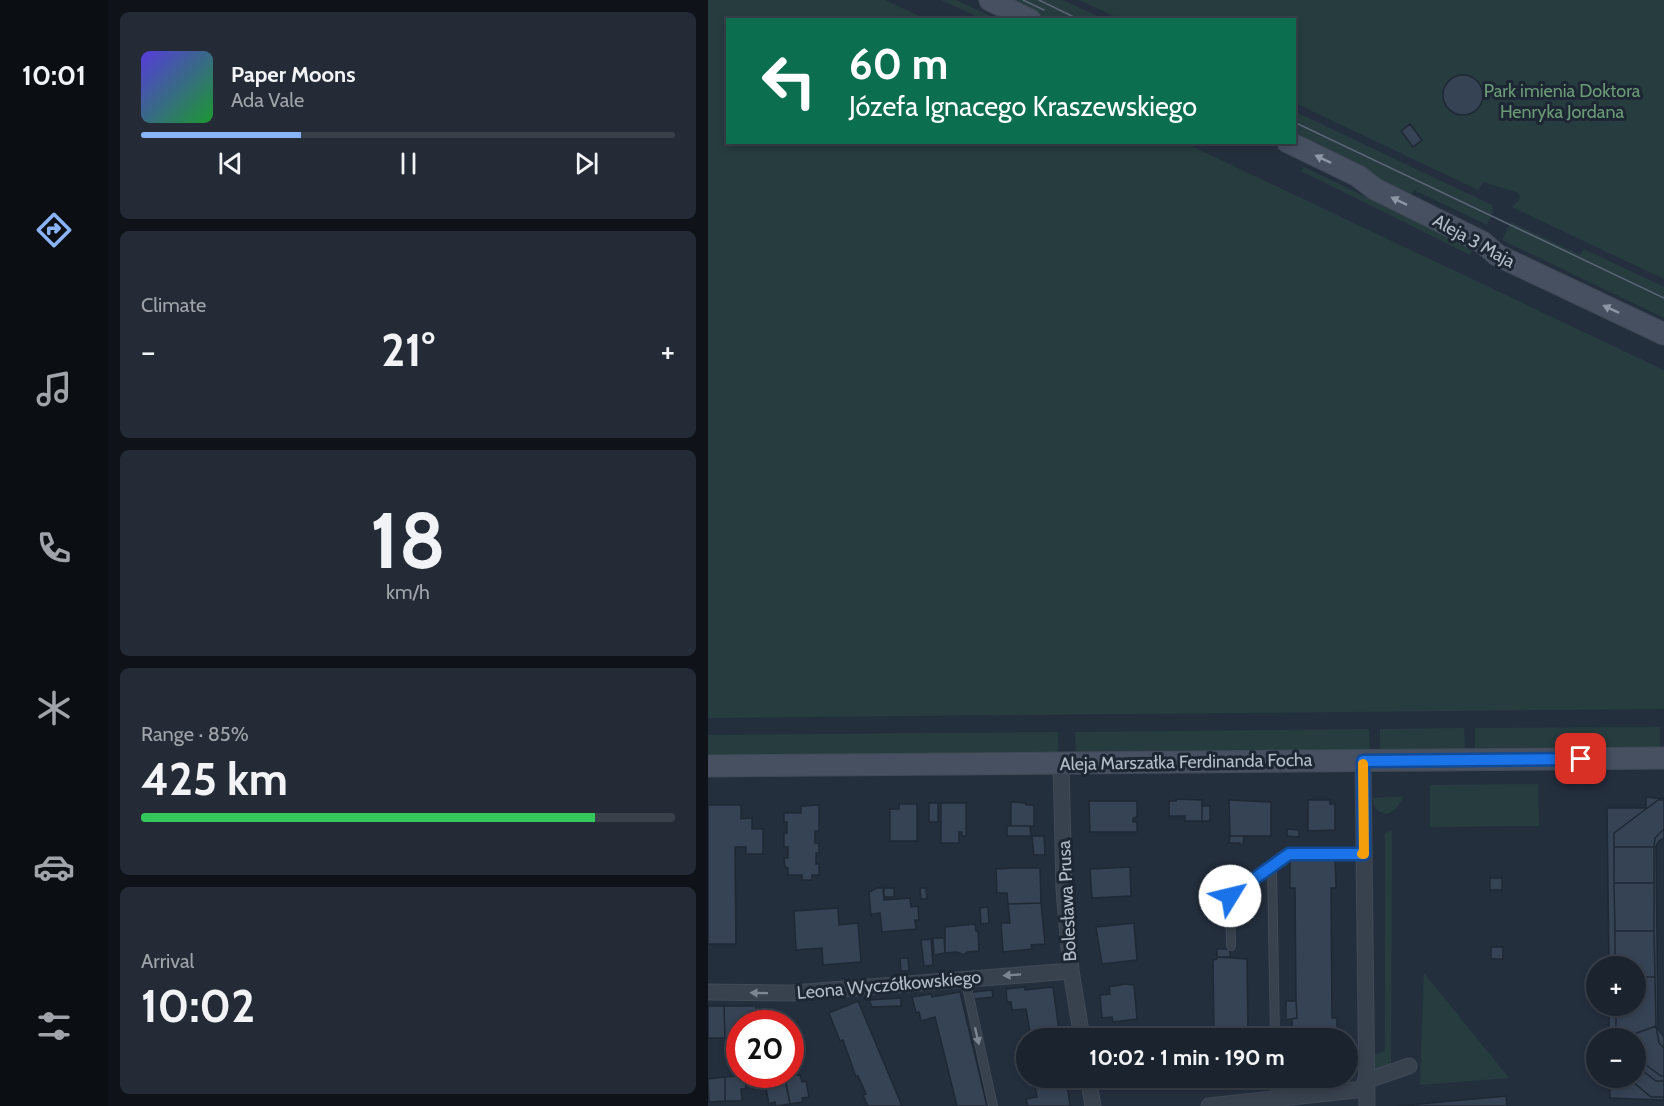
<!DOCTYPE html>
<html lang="en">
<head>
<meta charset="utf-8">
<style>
	:root { --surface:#1b232e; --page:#242b36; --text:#f1f3f6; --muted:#a0a4aa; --line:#39404a; --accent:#8ab4f8 }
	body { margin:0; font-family:Cabin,sans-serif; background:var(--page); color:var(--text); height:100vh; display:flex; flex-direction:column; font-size:22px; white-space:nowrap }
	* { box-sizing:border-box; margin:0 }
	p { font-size:20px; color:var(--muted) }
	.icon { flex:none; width:33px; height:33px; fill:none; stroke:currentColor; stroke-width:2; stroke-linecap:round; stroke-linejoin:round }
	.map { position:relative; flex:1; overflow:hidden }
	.sheet { display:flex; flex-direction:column; gap:12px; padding:12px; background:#0f1319; width:600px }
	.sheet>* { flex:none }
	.top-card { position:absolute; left:18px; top:18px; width:570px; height:126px; border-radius:0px; box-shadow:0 3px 9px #0003,0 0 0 2px var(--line); background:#0b6e4f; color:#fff; overflow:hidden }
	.controls { position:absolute; left:878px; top:956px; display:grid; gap:12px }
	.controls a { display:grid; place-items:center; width:60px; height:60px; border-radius:50%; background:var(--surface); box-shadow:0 3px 9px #0003,0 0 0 2px var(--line); font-size:30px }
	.speed { position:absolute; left:18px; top:1010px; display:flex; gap:12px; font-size:30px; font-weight:700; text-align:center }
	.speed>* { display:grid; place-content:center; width:78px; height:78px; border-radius:50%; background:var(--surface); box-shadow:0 3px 9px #0003,0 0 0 2px var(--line); line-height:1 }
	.speed .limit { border:9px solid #d22; background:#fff; color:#111 }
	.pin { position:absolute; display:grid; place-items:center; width:51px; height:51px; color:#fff; margin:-26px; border-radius:12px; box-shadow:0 3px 9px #0006 }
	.me { position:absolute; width:66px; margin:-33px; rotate:54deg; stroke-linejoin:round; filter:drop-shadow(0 0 4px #0008) }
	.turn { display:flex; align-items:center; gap:21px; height:126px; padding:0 24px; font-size:27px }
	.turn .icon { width:78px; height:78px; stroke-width:2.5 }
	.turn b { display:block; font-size:42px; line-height:51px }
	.big { font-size:45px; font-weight:700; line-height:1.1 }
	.sheet .card { flex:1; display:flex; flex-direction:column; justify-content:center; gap:9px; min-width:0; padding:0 21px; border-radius:9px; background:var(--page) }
	.sheet .dial { align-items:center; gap:0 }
	.dial b { font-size:78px; line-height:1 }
	.song { display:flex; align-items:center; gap:18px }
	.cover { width:72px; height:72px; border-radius:9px; background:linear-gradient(135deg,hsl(250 70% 55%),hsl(130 70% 35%)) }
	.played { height:6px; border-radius:3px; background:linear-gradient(90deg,var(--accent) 30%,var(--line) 30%) }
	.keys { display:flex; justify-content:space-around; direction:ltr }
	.heat { display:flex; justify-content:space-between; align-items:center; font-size:33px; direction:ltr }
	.charge { height:9px; border-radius:4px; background:linear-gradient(90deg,#34c759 85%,var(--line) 0) }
	.trip { position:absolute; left:308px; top:1028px; width:342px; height:60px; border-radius:30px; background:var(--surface); box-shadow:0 3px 9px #0003,0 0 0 2px var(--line); font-weight:700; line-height:60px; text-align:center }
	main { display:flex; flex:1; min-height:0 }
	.dock { display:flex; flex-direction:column; width:108px; justify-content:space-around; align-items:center; background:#0b0e12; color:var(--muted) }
	.dock .icon { width:42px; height:42px }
	.dock .selected { color:var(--accent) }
	.dock b { font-size:27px; color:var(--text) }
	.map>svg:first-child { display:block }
</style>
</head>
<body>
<main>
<nav class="dock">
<b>10:01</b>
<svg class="icon selected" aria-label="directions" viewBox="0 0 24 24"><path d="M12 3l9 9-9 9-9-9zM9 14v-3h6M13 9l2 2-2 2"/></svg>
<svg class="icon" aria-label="music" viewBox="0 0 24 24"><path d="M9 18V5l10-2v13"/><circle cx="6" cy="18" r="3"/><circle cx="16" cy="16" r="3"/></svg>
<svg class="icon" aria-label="phone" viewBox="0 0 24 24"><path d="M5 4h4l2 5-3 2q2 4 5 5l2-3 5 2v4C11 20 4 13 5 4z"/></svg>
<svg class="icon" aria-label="climate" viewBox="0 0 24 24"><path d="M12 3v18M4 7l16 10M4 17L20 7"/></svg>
<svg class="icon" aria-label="car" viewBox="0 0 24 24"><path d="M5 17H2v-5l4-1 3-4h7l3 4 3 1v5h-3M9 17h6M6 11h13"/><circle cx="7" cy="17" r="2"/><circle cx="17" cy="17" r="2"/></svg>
<svg class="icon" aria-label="filters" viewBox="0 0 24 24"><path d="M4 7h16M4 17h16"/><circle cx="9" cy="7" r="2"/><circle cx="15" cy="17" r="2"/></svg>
</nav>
<section class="sheet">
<div class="card">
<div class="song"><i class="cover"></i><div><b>Paper Moons</b><p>Ada Vale</p></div></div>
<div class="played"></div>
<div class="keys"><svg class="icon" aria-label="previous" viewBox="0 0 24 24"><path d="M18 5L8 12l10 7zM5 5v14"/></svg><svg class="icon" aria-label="pause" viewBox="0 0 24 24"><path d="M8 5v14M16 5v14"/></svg><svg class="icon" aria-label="next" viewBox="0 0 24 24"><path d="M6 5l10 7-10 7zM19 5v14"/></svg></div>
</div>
<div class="card"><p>Climate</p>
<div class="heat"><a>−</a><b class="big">21°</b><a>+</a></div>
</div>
<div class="card dial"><b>18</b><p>km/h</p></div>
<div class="card"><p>Range · 85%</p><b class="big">425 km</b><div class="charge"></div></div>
<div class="card"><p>Arrival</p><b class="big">10:02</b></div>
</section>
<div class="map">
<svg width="956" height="1106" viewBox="0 0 956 1106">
	<rect width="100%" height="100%" fill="#242f3e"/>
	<path fill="#263c3f" d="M0,0H177L218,19L20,20V142L477,143L956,370V709L0,718Z
		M233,0H248L289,19H274Z
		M293,0H355L396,19H333Z
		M371,0H956V279L804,207L812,199L811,193L775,182L770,190L587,103L586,20L412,19Z
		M586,111L784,205L785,211L779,225L706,190L703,196L587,141Z
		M596,167L765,249L762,255L593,171Z
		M803,222L872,255L876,249L956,287V318L794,240Z
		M952,727V747L767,748V728Z
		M756,728L757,749H672V729Z
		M661,729L662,750L368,752L367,732Z
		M350,732V754L0,756V735Z
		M830,784L831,826L722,827V785Z
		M696,796L688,809L680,814C670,813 665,808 665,798Z
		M684,831L683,1064L663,1069L662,1056L677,1051V833Z
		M716,973L801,1078L712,1085Z"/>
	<path fill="#364354" stroke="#1f2835" stroke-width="1.5" d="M735 95a20 20 0 1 1 40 0a20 20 0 1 1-40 0Z
		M702,124L714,140L705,147L693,131Z
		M938,797L956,799V838L951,841L948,846L950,1029L956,1037V1100L902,1098V1077H927V1038H901V1005H927V966H901L899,808H938Z
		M468,799L494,800V821H477V816H461V801H468Z
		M521,800L563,802V836H522Z
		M600,800H622V804H627V830L600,831Z
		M950,800H956V829L947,838L946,847H906V833Z
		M381,801H429V817L425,818V822H429V832H382Z
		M303,802L318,803V805H326V826H303Z
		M221,803H230V822H221Z
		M233,803H258V836H254V832H251V843H233Z
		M191,804H209V841H182V809H191Z
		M0,805H33V819L44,818V829H55V854H38V847H27L28,944H0Z
		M111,805V831H107V843H111V853H108V864H111V875H104V880H94V875H80V868L77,867L76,858H80V847H76V833H79V822H76V813H93V806Z
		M494,806H502V821H494Z
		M299,826H322L323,836H299Z
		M579,829L591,830V837L579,836Z
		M324,836H336L337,855H326Z
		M522,836H536L535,845H532V843H521Z
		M906,847H946V883H906Z
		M627,858L628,888H623L624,1018H629V1038H584V1019L589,1018L588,1001L587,888H582V859Z
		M422,867L423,896L384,898L382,869Z
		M304,868H332L333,903L300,904L299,893H289L288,869Z
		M782,878H794V890H782Z
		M906,883H946V931H907Z
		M169,888H175L176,900L202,898L203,907L210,906L211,920H207L208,929L174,932L172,913L164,914L163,917L161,892Z
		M176,888H186V897H176Z
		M212,888H218L219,899H213Z
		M300,904L333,903L337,944L323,945L324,949L295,952L293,923H302Z
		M280,907L281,923L273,924L272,908Z
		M130,908L131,925L150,923L153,962L115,965L114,948L88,950L86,911Z
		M426,923L429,960L394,964L388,927Z
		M267,924L268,931H270L271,951L259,952L256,955L249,952L237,953V927Z
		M907,931H946L947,977H927V966H907Z
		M225,938H236L237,953L226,955Z
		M223,939L225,965L216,966L213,940Z
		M783,947H795V959H783Z
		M509,949H522V957H509Z
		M509,957L539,959L540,1035H506L505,960L509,959Z
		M192,958H200L201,971H193Z
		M927,977H947L948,1026L915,1038H908V1005H927Z
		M417,984L426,985L429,1019L405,1022L404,1017L394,1018L392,995L402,994L401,987Z
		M317,987V990L345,987L352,1038H323L318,1009L304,1010L303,1002H299L298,989Z
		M284,990L285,997L266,999L265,992Z
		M252,992L279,1106H249L227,1017L213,1021L211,1012L208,1013L204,997L223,994L224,997Z
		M193,998V1006L164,1007L161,1000Z
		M150,1001L194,1106H160L155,1095L158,1094L150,1076L148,1077L135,1040L132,1041L121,1013Z
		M578,1001H588L589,1018L578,1020Z
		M0,1006H16L17,1038H0Z
		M16,1006H48V1023H32V1038H17Z
		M48,1012H63V1023H69H48Z
		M948,1026L951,1043L956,1048V1076H953L934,1062L927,1065V1038H915Z
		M927,1065L948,1081H956V1097H943L919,1077H927Z
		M76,1075L82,1104L68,1106L67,1102L61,1104L58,1088L62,1087L60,1080Z
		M84,1075H92L94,1082L98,1081L101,1097L94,1098L95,1102L82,1104L77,1077Z
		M31,1076H37L38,1089H33L34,1101H17V1077Z
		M17,1077V1101L1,1102L0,1079Z
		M328,1077H358L362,1106H320L318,1099L329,1097L326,1082L328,1081Z
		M417,1077H458V1079L419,1087Z
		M545,1077H555L556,1085L546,1086Z
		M798,1096L799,1106H689Z"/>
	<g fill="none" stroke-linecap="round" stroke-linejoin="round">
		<g stroke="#414a57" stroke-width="10">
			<path id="lane" d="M564,866L567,1038
				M523,946L522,896L581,854H656
				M257,978L285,1106
				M567,1077L568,1100"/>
		</g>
		<g stroke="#414a57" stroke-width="17">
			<path id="street" d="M655,761L659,1106
				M353,763L356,889L363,971L374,1038
				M0,992L85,993L363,971
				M380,1077L385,1106
				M657,1081L701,1066
				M501,1106L657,1089"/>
		</g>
		<g stroke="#414a57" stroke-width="23">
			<path id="secondary" d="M282,0L322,20
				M580,142L650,176L667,189L774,242L789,255L956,334
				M0,766L956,758"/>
		</g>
		<use href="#lane" stroke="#38414e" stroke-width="8"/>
		<use href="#street" stroke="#38414e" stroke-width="15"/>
		<use href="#secondary" stroke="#465061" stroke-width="21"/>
		<path stroke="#5a6575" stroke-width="1.5" d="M315,0L336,10
			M331,0L372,20
			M586,122L956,298"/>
	</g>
	<defs><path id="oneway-solid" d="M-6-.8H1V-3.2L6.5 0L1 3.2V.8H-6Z" transform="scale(1.5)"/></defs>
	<g fill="#8e96a5">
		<use href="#oneway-solid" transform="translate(615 159) rotate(-154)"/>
		<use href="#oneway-solid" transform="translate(691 201) rotate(-154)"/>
		<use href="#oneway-solid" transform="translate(903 309) rotate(-155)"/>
	</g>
	<g fill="#7c8592">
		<use href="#oneway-solid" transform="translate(304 975) rotate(176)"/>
		<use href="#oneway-solid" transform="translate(51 993) rotate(-179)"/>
		<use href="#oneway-solid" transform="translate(269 1036) rotate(77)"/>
	</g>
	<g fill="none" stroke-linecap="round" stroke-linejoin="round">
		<g stroke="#114b97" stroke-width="15">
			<path id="route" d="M522,896L581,854H656L655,761L873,759"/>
		</g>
		<use href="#route" stroke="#1a73e8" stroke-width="10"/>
		<path stroke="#f59e0b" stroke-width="10" d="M654,854H656L655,764"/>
	</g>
	<g text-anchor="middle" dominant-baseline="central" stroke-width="6" stroke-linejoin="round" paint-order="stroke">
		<g font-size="18" fill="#6b9a76" stroke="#1d2633">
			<text x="854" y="91">Park imienia Doktora<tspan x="854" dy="21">Henryka Jordana</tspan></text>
		</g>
		<g font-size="18" fill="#b4bcc9" stroke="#1d2633">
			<text transform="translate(766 241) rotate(29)">Aleja 3 Maja</text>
			<text transform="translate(478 762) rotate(-1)">Aleja Marszałka Ferdinanda Focha</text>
			<text transform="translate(359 901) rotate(-93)">Bolesława Prusa</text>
			<text transform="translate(181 985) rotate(-5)">Leona Wyczółkowskiego</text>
		</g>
	</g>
</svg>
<div class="controls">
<a>+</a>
<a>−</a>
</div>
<div class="speed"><div class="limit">20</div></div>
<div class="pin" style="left:873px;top:759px;background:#d93025"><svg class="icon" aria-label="arrive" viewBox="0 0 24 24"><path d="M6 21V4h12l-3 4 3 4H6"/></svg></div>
<svg class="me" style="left:522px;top:896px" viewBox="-20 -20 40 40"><circle r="19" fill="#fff"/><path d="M0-13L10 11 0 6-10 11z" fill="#1a73e8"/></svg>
<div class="trip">10:02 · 1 min · 190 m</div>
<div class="top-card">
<div class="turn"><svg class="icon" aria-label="left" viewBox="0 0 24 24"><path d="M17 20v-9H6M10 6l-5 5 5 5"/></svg><div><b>60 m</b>Józefa Ignacego Kraszewskiego</div></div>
</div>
</div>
</main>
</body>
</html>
